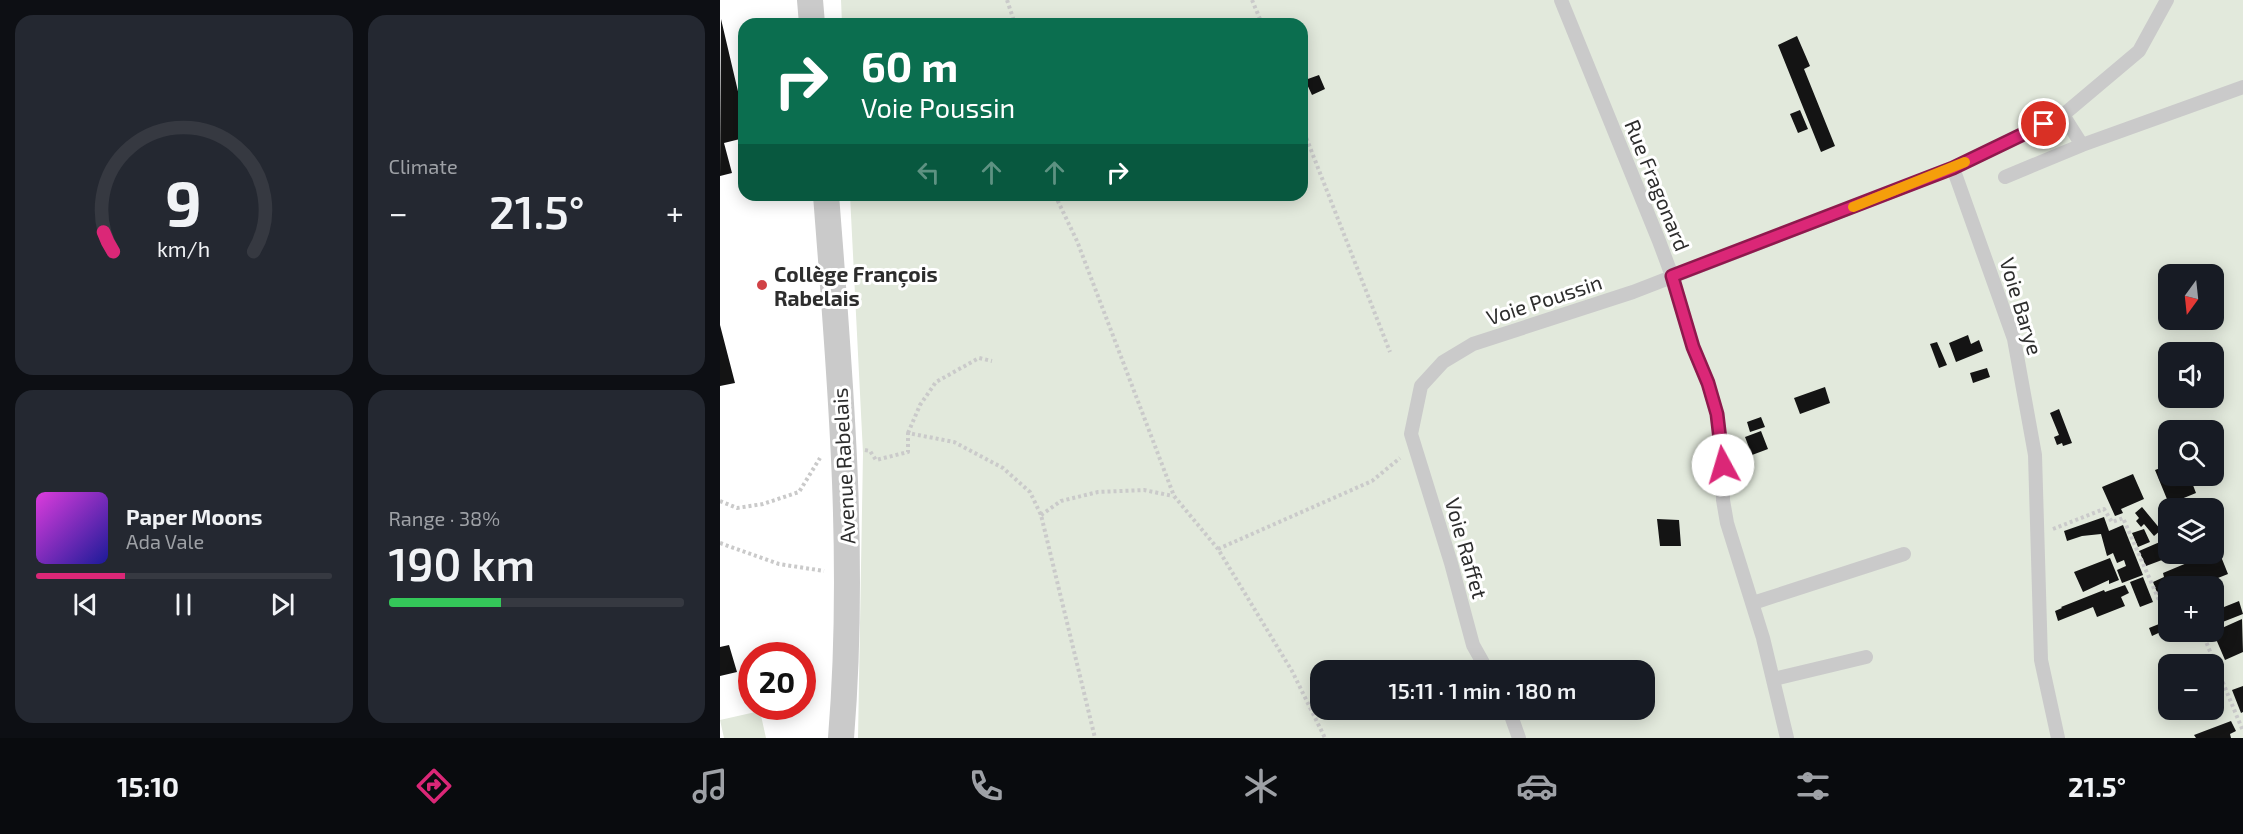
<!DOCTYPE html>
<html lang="en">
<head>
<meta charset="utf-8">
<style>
	:root { --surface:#171b24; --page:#242831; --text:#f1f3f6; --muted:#9ea1a6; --line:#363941; --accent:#db2777 }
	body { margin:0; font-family:"Exo 2",sans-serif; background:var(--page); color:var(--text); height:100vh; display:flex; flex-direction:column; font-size:22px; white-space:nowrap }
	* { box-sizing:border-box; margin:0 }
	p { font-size:20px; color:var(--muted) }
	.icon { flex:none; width:33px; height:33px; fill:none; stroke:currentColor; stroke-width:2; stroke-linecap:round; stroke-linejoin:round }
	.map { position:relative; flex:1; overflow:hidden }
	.side { display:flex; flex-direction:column; gap:15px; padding:15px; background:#0d0f14; width:720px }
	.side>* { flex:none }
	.hud { position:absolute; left:18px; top:18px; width:570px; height:183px; border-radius:18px; box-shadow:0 3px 15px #0003; background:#0b6e4f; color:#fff; overflow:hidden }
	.needle { width:39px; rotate:195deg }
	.fabs { position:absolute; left:1438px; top:264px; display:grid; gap:12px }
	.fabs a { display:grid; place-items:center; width:66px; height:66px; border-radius:12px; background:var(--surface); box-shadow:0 3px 15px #0003; font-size:30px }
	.speed { position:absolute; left:18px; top:642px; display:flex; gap:12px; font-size:30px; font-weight:700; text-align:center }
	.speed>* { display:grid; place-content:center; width:78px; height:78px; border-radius:50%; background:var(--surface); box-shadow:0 3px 15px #0003; line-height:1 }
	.speed .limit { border:9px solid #d22; background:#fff; color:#111 }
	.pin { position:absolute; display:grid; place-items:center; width:51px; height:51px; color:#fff; margin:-26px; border:3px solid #fff; border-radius:50%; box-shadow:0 2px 6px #0007 }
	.me { position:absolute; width:66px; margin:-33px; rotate:354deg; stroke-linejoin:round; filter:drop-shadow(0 0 4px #0008) }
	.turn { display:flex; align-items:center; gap:21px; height:126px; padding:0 24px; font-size:27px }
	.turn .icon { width:78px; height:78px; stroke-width:2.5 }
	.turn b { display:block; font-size:42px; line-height:51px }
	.lanes { display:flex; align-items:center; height:57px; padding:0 24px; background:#0003; justify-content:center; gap:30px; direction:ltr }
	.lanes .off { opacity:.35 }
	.big { font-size:45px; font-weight:600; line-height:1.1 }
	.side .tile { flex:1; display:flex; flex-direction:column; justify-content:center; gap:9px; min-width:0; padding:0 21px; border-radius:18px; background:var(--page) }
	.side .dial { align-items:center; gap:0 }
	.dial svg { height:156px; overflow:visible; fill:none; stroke:var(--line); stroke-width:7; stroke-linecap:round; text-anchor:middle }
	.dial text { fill:var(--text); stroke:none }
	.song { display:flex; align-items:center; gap:18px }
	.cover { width:72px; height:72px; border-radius:9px; background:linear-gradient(135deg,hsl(300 70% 55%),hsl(240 70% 35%)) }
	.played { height:6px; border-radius:3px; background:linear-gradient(90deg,var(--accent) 30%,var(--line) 30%) }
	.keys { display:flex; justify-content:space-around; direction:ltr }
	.heat { display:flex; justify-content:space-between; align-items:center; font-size:33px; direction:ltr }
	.charge { height:9px; border-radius:4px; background:linear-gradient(90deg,#34c759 38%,var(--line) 0) }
	.side .tiles { flex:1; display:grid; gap:15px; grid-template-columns:repeat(2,1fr) }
	.trip { position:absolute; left:590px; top:660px; width:345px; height:60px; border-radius:18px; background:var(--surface); box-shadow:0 3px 15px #0003; font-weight:600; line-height:60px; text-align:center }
	.menu { display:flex; height:96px; justify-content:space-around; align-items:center; background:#090b0e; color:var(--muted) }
	.menu .icon { width:42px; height:42px }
	.menu .selected { color:var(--accent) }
	.menu b { font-size:27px; color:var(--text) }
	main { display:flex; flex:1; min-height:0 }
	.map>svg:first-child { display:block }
</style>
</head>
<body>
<main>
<section class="side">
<div class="tiles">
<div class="tile dial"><svg viewBox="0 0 100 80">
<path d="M14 69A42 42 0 1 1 86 69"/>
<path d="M14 69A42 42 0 0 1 9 59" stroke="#db2777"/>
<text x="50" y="56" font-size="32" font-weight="700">9</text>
<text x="50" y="72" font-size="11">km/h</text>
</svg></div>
<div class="tile"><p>Climate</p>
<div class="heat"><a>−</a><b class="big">21.5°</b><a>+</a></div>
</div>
<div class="tile">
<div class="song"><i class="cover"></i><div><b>Paper Moons</b><p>Ada Vale</p></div></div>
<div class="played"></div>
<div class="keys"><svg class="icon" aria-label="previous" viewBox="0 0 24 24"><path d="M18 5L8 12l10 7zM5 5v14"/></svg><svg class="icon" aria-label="pause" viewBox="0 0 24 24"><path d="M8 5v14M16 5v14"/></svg><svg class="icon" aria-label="next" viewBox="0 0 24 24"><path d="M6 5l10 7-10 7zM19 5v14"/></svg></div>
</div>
<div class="tile"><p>Range · 38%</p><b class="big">190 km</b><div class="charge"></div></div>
</div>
</section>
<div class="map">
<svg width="1523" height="738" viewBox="0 0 1523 738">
	<rect width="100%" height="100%" fill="#fff"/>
	<path fill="#e2e9dc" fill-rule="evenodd" d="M121,0H1523V738H138L143,453L130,195H582V24H122ZM1449,274H1494V320H1449ZM1449,352H1494V398H1449ZM1449,430H1494V476H1449ZM1449,508H1494V554H1449ZM1449,586H1494V632H1449ZM1449,664H1494V710H1449ZM600,670H924V710H600Z
		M40,711L46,738H4L0,720Z"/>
	<path fill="#141414" d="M1,19L24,117V138L4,143L12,173L0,176Z
		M1077,36L1090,66L1084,69L1115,146L1101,152L1058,45Z
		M599,75L605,89L592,95L585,80Z
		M1080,110L1088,129L1078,133L1070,114Z
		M0,325L15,383L0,386Z
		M1248,335L1251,344L1259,340L1263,351L1236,362L1229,343Z
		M1217,342L1227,365L1219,368L1210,344Z
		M1267,368L1270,377L1253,383L1250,373Z
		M1105,387L1110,403L1080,414L1074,398Z
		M1339,409L1352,443L1343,446L1342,443L1337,445L1334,437L1339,435L1330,413Z
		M1041,417L1045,427L1030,432L1027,422Z
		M1041,431L1048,449L1032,455L1025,437Z
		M1449,465V476H1461L1464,483L1471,480L1476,493L1449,504L1435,470Z
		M1413,474L1424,499L1401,509L1403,513L1395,516L1382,487Z
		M1422,507L1441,530L1434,536L1424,524L1421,527L1416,521L1419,518L1415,513Z
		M1384,517L1389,531L1403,525L1423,575L1402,583L1397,570L1406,566L1404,560L1397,563L1393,553L1387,556L1381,534L1362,536L1347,541L1344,531Z
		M937,519L959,520L961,546H940Z
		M1424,529L1430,542L1418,547L1412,533Z
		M1449,538V554H1458L1426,566L1419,551Z
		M1494,539L1508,574L1478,586H1449V591L1438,595L1433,582L1444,577L1443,573L1486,555L1485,554H1494Z
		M1390,558L1399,580L1389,584V580L1363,592L1354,572Z
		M1423,577L1433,602L1420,607L1410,582Z
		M1405,585L1409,593L1401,597L1405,606L1377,617L1373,607L1338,621L1335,611L1342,608L1341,607L1384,590L1385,592Z
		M1519,601L1523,614L1495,625L1494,611Z
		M1522,619L1523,652L1505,660L1493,632Z
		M1444,622L1447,629L1432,636L1429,628Z
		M9,645L17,672L0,676V647Z
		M1483,654L1487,664H1458Z
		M1523,686V712L1521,713L1512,690Z
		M1511,721L1516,731L1510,734L1511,738H1476L1474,735Z"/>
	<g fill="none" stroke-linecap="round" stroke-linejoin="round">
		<path stroke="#cacaca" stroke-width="4" stroke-dasharray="3 3" stroke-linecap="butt" d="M287,0L295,24
			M532,0L542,24
			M582,127L670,352
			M335,195L357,241L454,496L498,549L572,671L605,738
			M188,433L200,405L216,382L259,358L272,361
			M145,450L150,451L156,460L188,452V433L234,442L283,468L310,492L321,515L375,738
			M0,501L17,508L43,504L79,492L100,458
			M321,515L341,501L378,492L424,490L453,496
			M1333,529L1384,509L1392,522L1403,518L1449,623
			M0,543L59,564L104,571
			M498,549L652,481L680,458
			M1482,632L1523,731"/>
		<path stroke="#cacaca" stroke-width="14" d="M841,0L939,241L952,276L973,347L988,383L997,414L1003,465V500L1007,523L1043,638L1067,738
			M1362,145L1523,87
			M1285,177L1362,145L1343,115
			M1033,603L1184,554
			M767,670L753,645L731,563L691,434L701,386L723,362L753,344L913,292L1233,168
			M1054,679L1146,657
			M789,710L799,738
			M1338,738L1321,660L1315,455L1294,339L1233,168L1343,115L1419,51L1447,0"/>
		<path stroke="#cacaca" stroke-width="26" d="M90,0L92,24
			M106,195C120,376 136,557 121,738"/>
	</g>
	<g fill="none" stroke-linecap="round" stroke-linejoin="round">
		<g stroke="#8e194d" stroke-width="15">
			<path id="route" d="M1003,465L997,414L988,383L973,347L952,276L1233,168L1324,124"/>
		</g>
		<use href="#route" stroke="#db2777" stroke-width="10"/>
		<path stroke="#f59e0b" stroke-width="10" d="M1133,207L1245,162"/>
	</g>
	<circle fill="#d14246" stroke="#fff" stroke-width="2" cx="42" cy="285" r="6"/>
	<g text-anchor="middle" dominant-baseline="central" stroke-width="6" stroke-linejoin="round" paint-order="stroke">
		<g font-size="21" fill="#2d2d2d" stroke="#fff">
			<text transform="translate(938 185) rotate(68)">Rue Fragonard</text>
			<text transform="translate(824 299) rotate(-18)">Voie Poussin</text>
			<text transform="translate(1302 306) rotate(73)">Voie Barye</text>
			<text transform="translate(123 466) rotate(-93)">Avenue Rabelais</text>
			<text transform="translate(747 548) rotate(74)">Voie Raffet</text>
		</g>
		<g font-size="21" font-weight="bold" fill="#2d2d2d" stroke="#fff" text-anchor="start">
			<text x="54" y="273">Collège François<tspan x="54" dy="24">Rabelais</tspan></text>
		</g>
	</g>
</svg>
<div class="fabs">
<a><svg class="needle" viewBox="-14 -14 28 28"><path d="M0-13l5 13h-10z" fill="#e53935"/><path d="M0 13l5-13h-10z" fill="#9ea1a6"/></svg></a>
<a><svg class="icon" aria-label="sound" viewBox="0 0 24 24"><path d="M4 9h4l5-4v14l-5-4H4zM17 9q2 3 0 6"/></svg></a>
<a><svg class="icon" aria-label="search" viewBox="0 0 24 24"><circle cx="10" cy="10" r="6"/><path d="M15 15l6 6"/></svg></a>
<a><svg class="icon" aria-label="layers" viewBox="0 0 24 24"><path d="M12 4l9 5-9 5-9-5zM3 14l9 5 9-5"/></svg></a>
<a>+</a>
<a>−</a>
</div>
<div class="speed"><div class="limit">20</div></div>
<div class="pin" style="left:1324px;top:124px;background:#d93025"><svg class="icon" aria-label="arrive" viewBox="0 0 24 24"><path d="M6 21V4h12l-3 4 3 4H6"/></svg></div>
<svg class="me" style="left:1003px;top:465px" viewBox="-20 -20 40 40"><circle r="19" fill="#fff"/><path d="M0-13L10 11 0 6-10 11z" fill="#db2777"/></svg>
<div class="trip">15:11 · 1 min · 180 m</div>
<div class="hud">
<div class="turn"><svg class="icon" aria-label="right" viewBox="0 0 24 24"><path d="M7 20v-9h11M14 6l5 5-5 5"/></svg><div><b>60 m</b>Voie Poussin</div></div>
<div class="lanes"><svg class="icon off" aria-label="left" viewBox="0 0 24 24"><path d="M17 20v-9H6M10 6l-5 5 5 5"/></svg><svg class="icon off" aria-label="ahead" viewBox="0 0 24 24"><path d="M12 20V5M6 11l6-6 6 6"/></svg><svg class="icon off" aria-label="ahead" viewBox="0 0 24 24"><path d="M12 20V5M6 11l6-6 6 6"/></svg><svg class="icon" aria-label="right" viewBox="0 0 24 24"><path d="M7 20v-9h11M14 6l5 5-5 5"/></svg></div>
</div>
</div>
</main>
<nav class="menu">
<b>15:10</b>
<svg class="icon selected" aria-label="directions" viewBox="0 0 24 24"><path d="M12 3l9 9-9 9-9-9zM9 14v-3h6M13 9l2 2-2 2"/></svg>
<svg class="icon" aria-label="music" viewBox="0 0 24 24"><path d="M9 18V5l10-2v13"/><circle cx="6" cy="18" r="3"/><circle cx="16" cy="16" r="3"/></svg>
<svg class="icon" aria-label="phone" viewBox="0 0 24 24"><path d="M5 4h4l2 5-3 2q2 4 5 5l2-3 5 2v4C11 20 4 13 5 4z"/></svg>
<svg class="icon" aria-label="climate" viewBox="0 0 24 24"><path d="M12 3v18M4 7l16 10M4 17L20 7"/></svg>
<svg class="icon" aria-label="car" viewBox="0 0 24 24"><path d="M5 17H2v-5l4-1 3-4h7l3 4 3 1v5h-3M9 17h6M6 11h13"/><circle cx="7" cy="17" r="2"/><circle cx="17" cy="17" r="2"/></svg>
<svg class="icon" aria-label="filters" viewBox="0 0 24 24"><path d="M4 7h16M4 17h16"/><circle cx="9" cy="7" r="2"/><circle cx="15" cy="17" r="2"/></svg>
<b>21.5°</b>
</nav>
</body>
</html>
